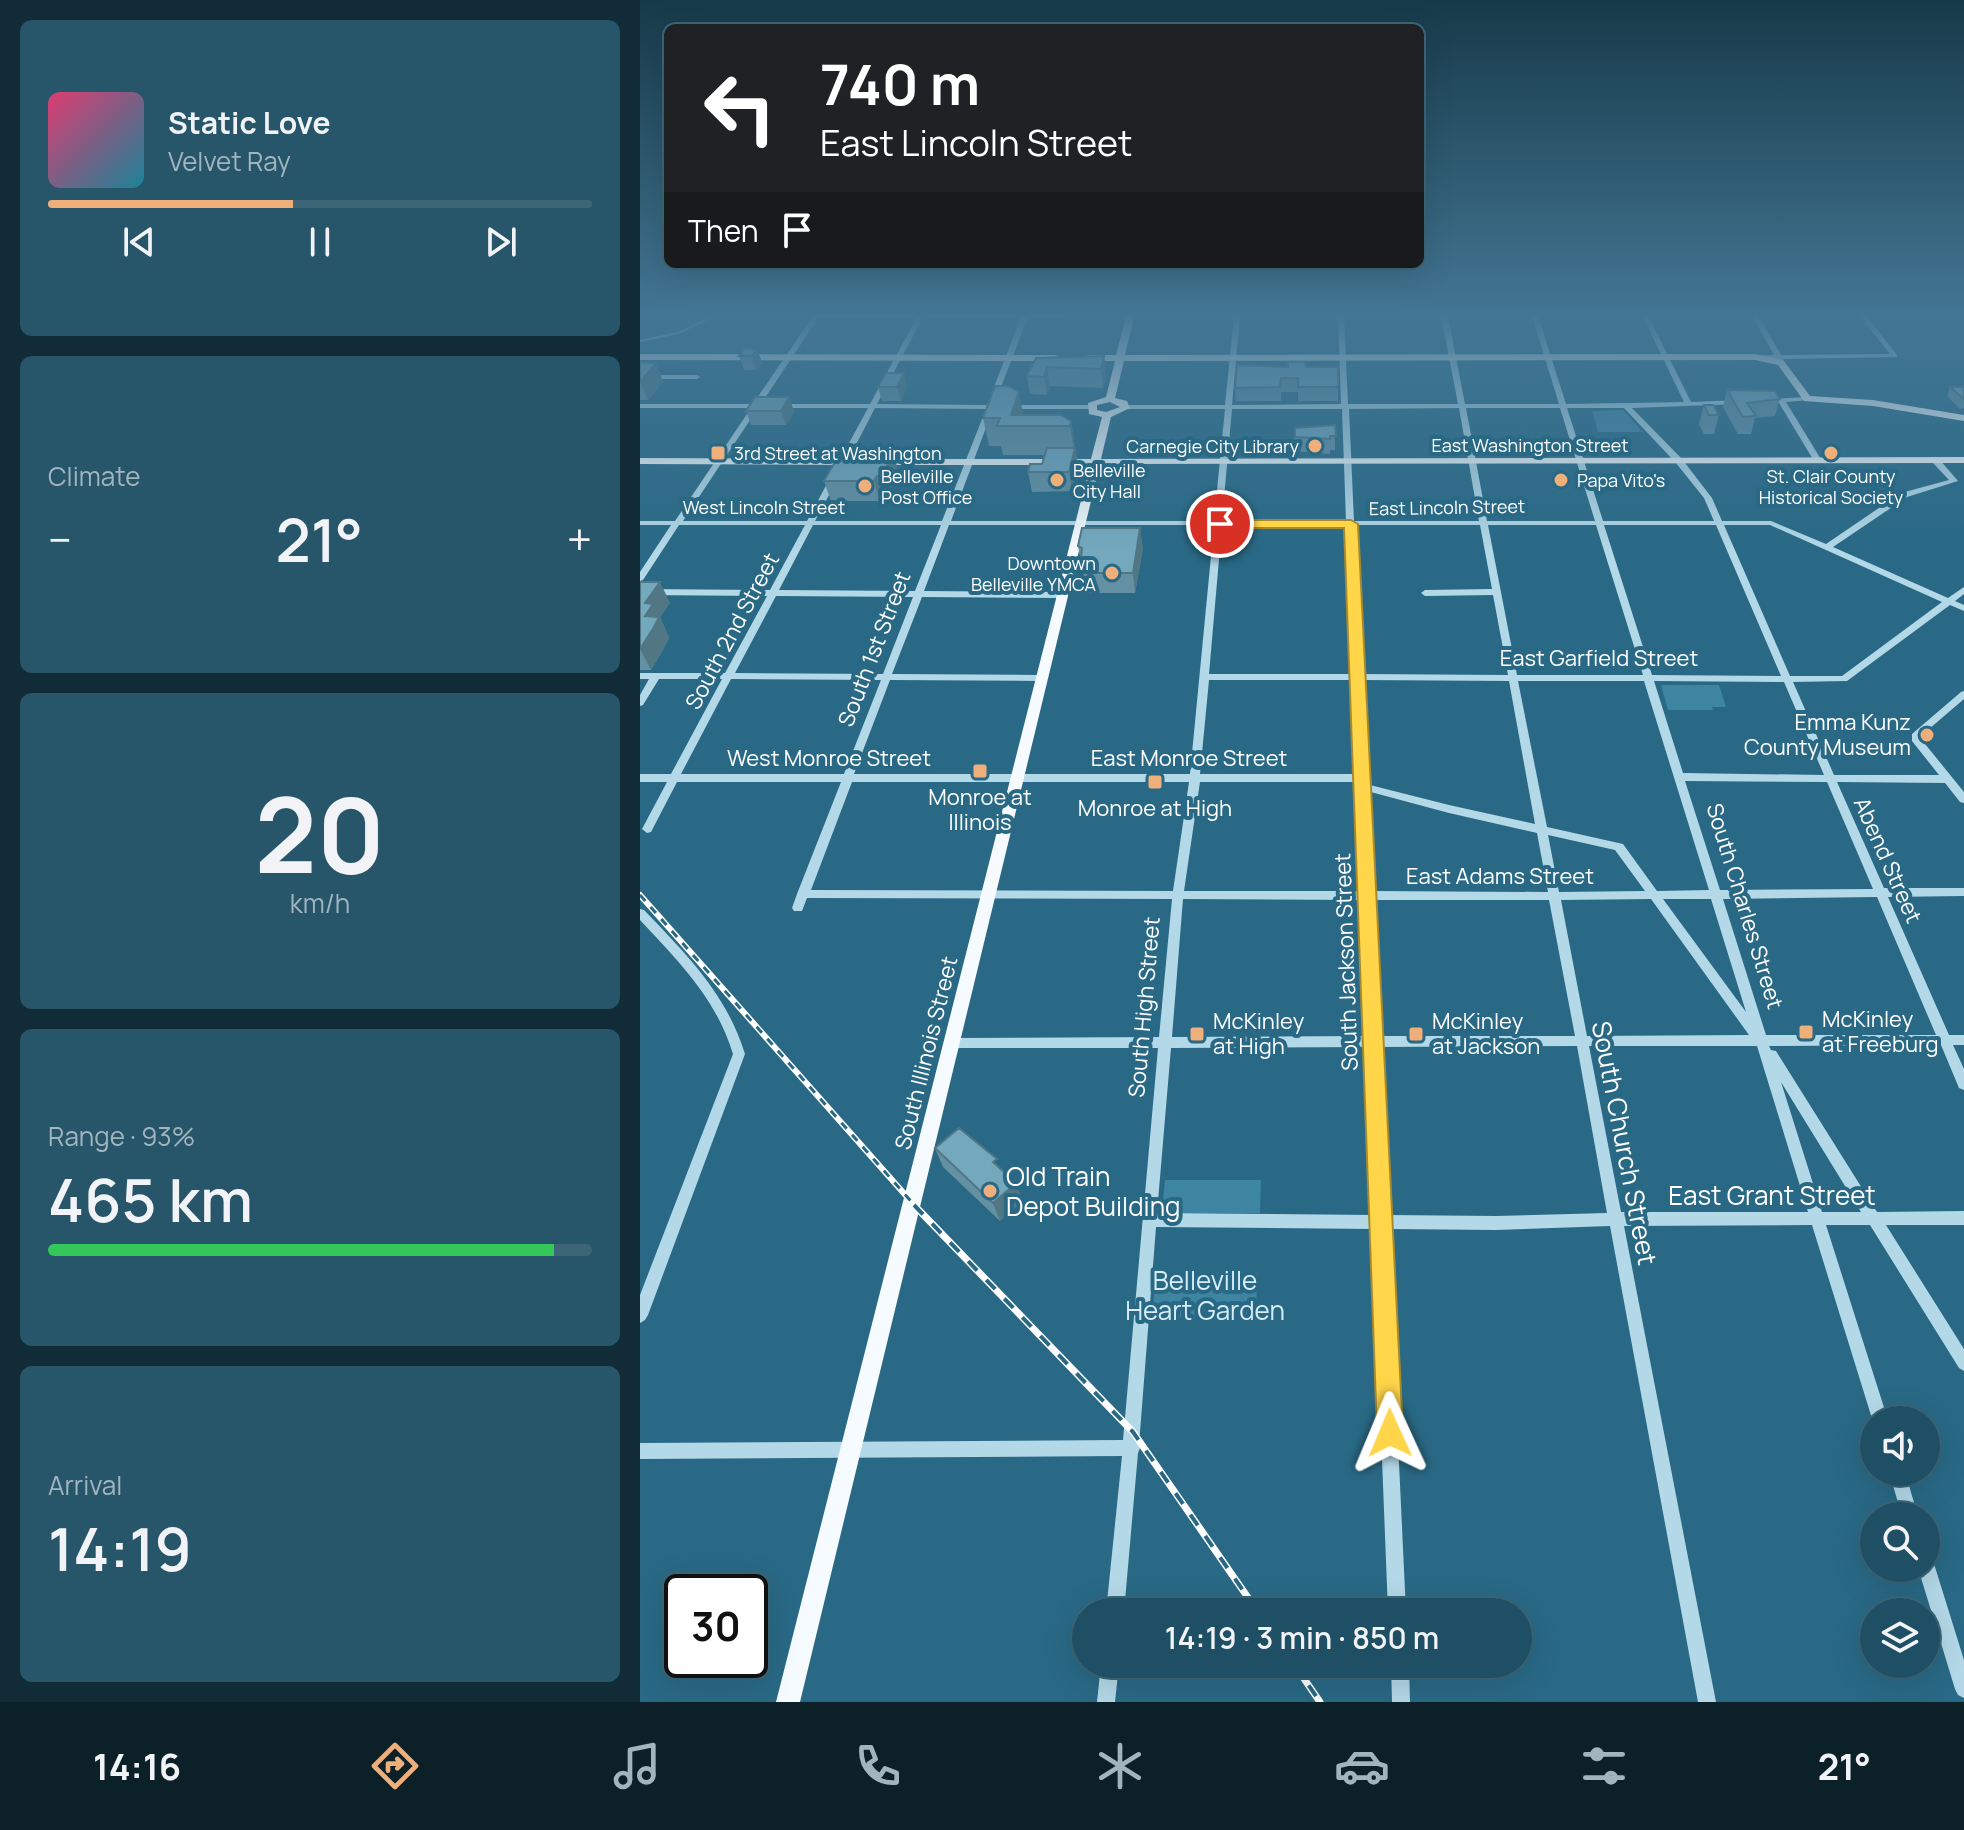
<!DOCTYPE html>
<html lang="en">
<head>
<meta charset="utf-8">
<style>
	:root { --surface:#1f4f64; --page:#27566a; --text:#f1f3f6; --muted:#a1b5bf; --line:#3c6678; --accent:#efaf7a }
	body { margin:0; font-family:Manrope,sans-serif; background:var(--page); color:var(--text); height:100vh; display:flex; flex-direction:column; font-size:30px; white-space:nowrap }
	* { box-sizing:border-box; margin:0 }
	p { font-size:26px; color:var(--muted) }
	.icon { flex:none; width:44px; height:44px; fill:none; stroke:currentColor; stroke-width:2; stroke-linecap:round; stroke-linejoin:round }
	.map { position:relative; flex:1; overflow:hidden }
	.sheet { display:flex; flex-direction:column; gap:20px; padding:20px; background:#112b37; width:640px }
	.sheet>* { flex:none }
	.guide { position:absolute; left:24px; top:24px; width:760px; height:244px; border-radius:12px; box-shadow:0 8px 32px #0002,0 0 0 2px var(--line); background:#202124; color:#fff; overflow:hidden }
	.fabs { position:absolute; left:1220px; top:1406px; display:grid; gap:16px }
	.fabs a { display:grid; place-items:center; width:80px; height:80px; border-radius:50%; background:var(--surface); box-shadow:0 8px 32px #0002,0 0 0 2px var(--line); font-size:40px }
	.speed { position:absolute; left:24px; top:1574px; display:flex; gap:16px; font-size:40px; font-weight:700; text-align:center }
	.speed>* { display:grid; place-content:center; width:104px; height:104px; border-radius:50%; background:var(--surface); box-shadow:0 8px 32px #0002,0 0 0 2px var(--line); line-height:1 }
	.speed .limit { border:4px solid #111; border-radius:12px; background:#fff; color:#111 }
	.pin { position:absolute; display:grid; place-items:center; width:68px; height:68px; color:#fff; margin:-34px; border:4px solid #fff; border-radius:50%; box-shadow:0 2px 8px #0007 }
	.me { position:absolute; width:88px; margin:-44px; rotate:359deg; stroke-linejoin:round; filter:drop-shadow(0 0 6px #0008) }
	.turn { display:flex; align-items:center; gap:28px; height:168px; padding:0 24px; font-size:36px }
	.turn .icon { width:104px; height:104px; stroke-width:2.5 }
	.turn b { display:block; font-size:56px; line-height:68px }
	.then { display:flex; align-items:center; height:76px; padding:0 24px; background:#0003; gap:16px; font-size:30px }
	.big { font-size:60px; font-weight:600; line-height:1.1 }
	.sheet .card { flex:1; display:flex; flex-direction:column; justify-content:center; gap:12px; min-width:0; padding:0 28px; border-radius:12px; background:var(--page) }
	.sheet .dial { align-items:center; gap:0 }
	.dial b { font-size:104px; line-height:1 }
	.song { display:flex; align-items:center; gap:24px }
	.cover { width:96px; height:96px; border-radius:12px; background:linear-gradient(135deg,hsl(340 70% 55%),hsl(190 70% 35%)) }
	.played { height:8px; border-radius:4px; background:linear-gradient(90deg,var(--accent) 45%,var(--line) 45%) }
	.keys { display:flex; justify-content:space-around; direction:ltr }
	.heat { display:flex; justify-content:space-between; align-items:center; font-size:44px; direction:ltr }
	.charge { height:12px; border-radius:6px; background:linear-gradient(90deg,#34c759 93%,var(--line) 0) }
	.trip { position:absolute; left:432px; top:1598px; width:460px; height:80px; border-radius:40px; background:var(--surface); box-shadow:0 8px 32px #0002,0 0 0 2px var(--line); font-weight:600; line-height:80px; text-align:center }
	.menu { display:flex; height:128px; justify-content:space-around; align-items:center; background:#0c2028; color:var(--muted) }
	.menu .icon { width:56px; height:56px }
	.menu .current { color:var(--accent) }
	.menu b { font-size:36px; color:var(--text) }
	main { display:flex; flex:1; min-height:0 }
	.map>svg:first-child { display:block }
</style>
</head>
<body>
<main>
<section class="sheet">
<div class="card">
<div class="song"><i class="cover"></i><div><b>Static Love</b><p>Velvet Ray</p></div></div>
<div class="played"></div>
<div class="keys"><svg class="icon" aria-label="previous" viewBox="0 0 24 24"><path d="M18 5L8 12l10 7zM5 5v14"/></svg><svg class="icon" aria-label="pause" viewBox="0 0 24 24"><path d="M8 5v14M16 5v14"/></svg><svg class="icon" aria-label="next" viewBox="0 0 24 24"><path d="M6 5l10 7-10 7zM19 5v14"/></svg></div>
</div>
<div class="card"><p>Climate</p>
<div class="heat"><a>−</a><b class="big">21°</b><a>+</a></div>
</div>
<div class="card dial"><b>20</b><p>km/h</p></div>
<div class="card"><p>Range · 93%</p><b class="big">465 km</b><div class="charge"></div></div>
<div class="card"><p>Arrival</p><b class="big">14:19</b></div>
</section>
<div class="map">
<svg width="1324" height="1702" viewBox="0 0 1324 1702">
	<rect width="100%" height="100%" fill="#296985"/>
	<path fill="#3e85a1" d="M983,410L1003,432H958L952,411Z
		M1021,685H1079L1086,707H1072L1073,710H1028Z
		M525,1180H621L620,1213H527L522,1210Z
		M516,1273H617L616,1317H512Z"/>
	<g fill="none" stroke-linecap="round" stroke-linejoin="round">
		<path stroke="#a8d6e8" stroke-width="2" d="M0,341L38,333L81,313"/>
		<path fill="#b3d8e7" fill-rule="evenodd" d="M175,313H1292L1289,315H1226L1257,355V357L1143,359L1144,361L1141,363L1136,359H1115L1112,357L1115,355H1134L1112,315H1008L1051,402L1099,400L1103,402L1099,404L992,408L1042,459L1072,498L1082,521H1131L1186,544L1261,493L1309,480L1293,463V459H1299L1318,481L1267,497L1193,547L1308,598L1324,587V594L1315,601L1324,605V611L1310,605L1207,681L1153,682L1194,775H1299L1272,741V734L1321,692L1324,691V699L1282,735L1281,739L1324,792V803L1320,802L1305,783L1197,782L1244,888H1324V896L1248,897L1309,1035H1324V1045H1313L1324,1069V1090L1319,1088L1301,1045L1129,1046L1131,1050L1136,1051L1237,1212L1324,1211V1225H1246L1324,1349V1371L1319,1368L1230,1225H1186L1248,1420H1234V1425L1172,1225L984,1226L1076,1702H1058L970,1226L856,1230L748,1229L766,1612H748L733,1229L516,1227L499,1445L500,1448L498,1453L484,1612H466L482,1456L0,1459V1443L483,1440L518,1048H311L307,1047L305,1043L307,1039L311,1038L519,1037L532,899L167,898L162,911H154L152,908L157,894L201,782H37L11,832L7,833L2,829L27,782H0V774H31L82,679H19L3,705L0,706V695L9,679H0V673H85L127,596L0,595V589L130,590L165,525H39L3,580L0,581V572L31,525H0V521H35L111,408H0V404H113ZM1002,315L1044,402L926,404L898,316ZM1118,315H1219L1250,354L1141,355ZM594,316L585,405H486L482,407L486,409H585L574,521H311L353,409H450L454,407L450,405H354L388,317ZM600,316H698L701,404L592,405ZM704,316H801L818,404H708ZM808,316H892L919,404H825ZM179,317H277L230,404H139L135,406L139,408H228L201,458L202,460L209,458L235,408L346,409L302,521H175L197,480L193,478L189,480L167,521H43L118,408L126,406L121,404ZM283,317H381L347,405L237,404ZM819,408L839,521H714L709,409ZM826,408H920L955,521H847ZM927,408H984L1036,463L1064,498L1074,521H963ZM592,409H702L706,521H582ZM173,525H301L275,591L139,590ZM309,525H574L550,774H214L250,680L402,681L407,678L402,675L252,674L282,597L422,598L426,595L422,592L284,591ZM582,525H706L712,674H569ZM714,525H840L852,589L785,590L781,593L785,596L853,595L868,675L721,674ZM848,525H956L1003,675H877ZM964,525H1076L1141,676L1012,675ZM1084,525H1130L1302,602L1202,676H1150ZM136,596L273,597L243,674L95,673ZM91,679L241,680L204,774H41ZM569,680H712L716,774H560ZM722,680L869,681L895,824L809,805L726,784ZM878,681H1004L1069,890L1017,891L983,844L907,827ZM1014,681L1144,682L1184,775L1043,773ZM1045,781L1187,782L1233,889L1080,890ZM212,782H549L533,891L171,890ZM560,782H716L720,891H544ZM727,791L809,813L897,833L908,892L732,891ZM908,835L975,850L1005,891L919,892ZM1237,897L1296,1035H1126L1083,899ZM543,899L721,900L726,1036L532,1037ZM1011,899L1109,1035L947,1036L921,900ZM1023,899H1071L1106,1012ZM732,900H909L935,1036H738ZM937,1046L967,1213L856,1216L747,1215L739,1047ZM949,1046H1117L1168,1212H981ZM726,1047L733,1215L517,1213L531,1048ZM1141,1082L1221,1212H1182Z
			M0,375H57L60,377L57,379H0Z
			M1167,397L1171,399L1169,400L1146,402L1182,461L1178,463L1174,461L1139,403H1128L1124,401L1128,399Z
			M0,909L4,910C47,955 86,993 105,1054L8,1315L5,1320L0,1323V1295L93,1054C76,998 39,962 0,920Z
			M1249,1472H1265L1278,1516H1262Z
			M1286,1558L1292,1561L1295,1567L1324,1660V1698L1318,1695L1315,1689L1278,1568H1286Z
			M461,1664H479L475,1702H457Z
			M751,1664H769L770,1702H752Z"/>
		<path fill="#f5fbfe" fill-rule="evenodd" d="M487,313H495L485,355L1115,354L1144,361L1170,396L1233,400L1324,415V421L1233,406L1164,401L1138,365L1115,360L484,361L475,398L487,401L490,408L471,417L461,459L1324,457V463L460,464L160,1702H136L450,465H236L231,462L236,459H451L462,417L449,414L448,403L466,397L475,361H448L444,358L448,355H476ZM470,402L480,407L466,412L457,410V405Z
			M0,354L416,355L420,358L416,361L0,360Z
			M0,458L212,459L217,462L212,465L0,464Z"/>
		<g stroke="#fff" stroke-width="6">
			<path id="rail-far1" d="M0,895L276,1207"/>
		</g>
		<g stroke="#fff" stroke-width="7">
			<path id="rail" d="M274,1205L493,1432L618,1612
				M654,1664L680,1702"/>
		</g>
		<use href="#rail-far1" stroke="#296985" stroke-width="3" stroke-dasharray="8" stroke-linecap="butt"/>
		<use href="#rail" stroke="#296985" stroke-width="4" stroke-dasharray="13" stroke-linecap="butt"/>
	</g>
	<path fill="#6490a3" d="M117,349L122,363L116,370H104L99,356Z
		M464,356L466,375L463,388L410,386L407,395L390,394L387,376L396,358Z
		M0,362L16,363L23,382L8,400H0Z
		M648,367H666L698,387V401H658V392H641V401H596L595,388Z
		M1324,384V408L1320,409L1307,396L1310,387H1323Z
		M238,387H267L261,401H242Z
		M1087,390L1140,399L1135,416L1115,418L1111,434H1098L1083,407Z
		M149,397L154,412L146,425H111L106,411Z
		M1064,405L1079,415L1074,434H1064L1059,424Z
		M383,415L431,421L438,467L432,491L392,492L388,472L402,464L405,455H363L361,446H349L343,418Z
		M695,425V450H690V454L655,451V428Z
		M257,467L256,470L257,475L247,496H242L240,501H191L184,481Z
		M438,546L503,548L495,593H450L448,581L444,578Z
		M0,582L30,603L20,617L29,638L24,648L11,670H0Z
		M295,1148L360,1169L383,1201L360,1221L303,1167Z"/>
	<path fill="#517684" d="M117,349L122,363L116,370L112,356Z
		M464,356L466,375L463,388L461,369Z
		M16,363L23,382L8,400L0,382Z
		M407,367L410,386L407,395L404,377Z
		M264,373L267,387L261,401L257,387Z
		M379,392L384,420L371,415Z
		M149,397L154,412L146,425L141,411Z
		M431,421L438,467L432,491L429,472L434,452L430,426Z
		M252,448L257,467L256,470L257,475L247,496L242,476Z
		M237,476L242,496L240,501L234,481Z
		M500,528L503,548L495,593L493,573Z
		M20,582L30,603L20,617L29,638L24,648L11,670L0,649L5,616V603Z
		M376,1183L383,1201L360,1221L353,1203Z"/>
	<path fill="#74a8bd" stroke="#517684" stroke-width="2" d="M104,349H117L112,356H99Z
		M464,356L461,369L407,367L404,377L387,376L396,358Z
		M0,362L16,363L0,382Z
		M648,362H665L666,367H698V387H658V378H641L640,387L595,388L597,365L648,367Z
		M246,373H264L257,387H238Z
		M355,386H369L379,392L371,415H421L431,421L430,426H357L360,418H343Z
		M1310,387H1324V399Z
		M1087,390L1135,391L1140,399L1107,403L1116,416L1103,417Z
		M115,397H149L141,411H106Z
		M1064,405H1073L1079,415H1069Z
		M695,425L696,436H690V439L655,437V428Z
		M207,448H252L248,455H252L242,476H237L234,481H184L199,455H203Z
		M407,448H435L429,472H388L390,464H402Z
		M442,528H500L493,573H447L449,563L441,558L442,548L438,546Z
		M0,582H20L5,603L13,604L5,616L19,617L14,627L0,649Z
		M319,1128L357,1159L353,1162L376,1183L353,1203L295,1148Z"/>
	<linearGradient id="sky" x2="0" y2="1"><stop stop-color="#173a49"/><stop offset="0.57" stop-color="#437694"/><stop offset="1" stop-color="#437694" stop-opacity="0"/></linearGradient>
	<rect width="1324" height="551" fill="url(#sky)"/>
	<path fill="#ffd54a" stroke="#a68a30" stroke-width="2" d="M711,520L718,524L763,1433L759,1443L750,1446L741,1443L737,1433L704,528H580L573,524L580,520Z"/>
	<g fill="#efaf7a" stroke="#296985" stroke-width="3">
		<circle cx="675" cy="446" r="8"/>
		<rect x="70" y="445" width="16" height="16" rx="4"/>
		<circle cx="1191" cy="453" r="8"/>
		<circle cx="417" cy="480" r="8"/>
		<circle cx="921" cy="480" r="8"/>
		<circle cx="225" cy="486" r="8"/>
		<circle cx="472" cy="573" r="8"/>
		<circle cx="1287" cy="735" r="8"/>
		<rect x="332" y="763" width="16" height="16" rx="4"/>
		<rect x="507" y="774" width="16" height="16" rx="4"/>
		<rect x="1158" y="1024" width="16" height="16" rx="4"/>
		<rect x="549" y="1026" width="16" height="16" rx="4"/>
		<rect x="768" y="1026" width="16" height="16" rx="4"/>
		<circle cx="350" cy="1191" r="8"/>
	</g>
	<g text-anchor="middle" dominant-baseline="central" stroke-width="8" stroke-linejoin="round" paint-order="stroke">
		<g font-size="18" fill="#fff" stroke="#296985">
			<text x="890" y="445">East Washington Street</text>
			<text x="124" y="507">West Lincoln Street</text>
			<text transform="translate(807 507) rotate(-1)">East Lincoln Street</text>
		</g>
		<g font-size="18" fill="#fff" stroke="#296985" text-anchor="start">
			<text x="659" y="446" text-anchor="end">Carnegie City Library</text>
			<text x="94" y="453">3rd Street at Washington</text>
			<text x="433" y="470">Belleville<tspan x="433" dy="21">City Hall</tspan></text>
			<text x="241" y="476">Belleville<tspan x="241" dy="21">Post Office</tspan></text>
			<text x="1191" y="476" text-anchor="middle">St. Clair County<tspan x="1191" dy="21">Historical Society</tspan></text>
			<text x="937" y="480">Papa Vito's</text>
			<text x="456" y="563" text-anchor="end">Downtown<tspan x="456" dy="21">Belleville YMCA</tspan></text>
		</g>
		<g font-size="22" fill="#fff" stroke="#296985">
			<text transform="translate(92 631) rotate(-62)">South 2nd Street</text>
			<text transform="translate(234 649) rotate(-69)">South 1st Street</text>
			<text x="959" y="658">East Garfield Street</text>
			<text x="189" y="758">West Monroe Street</text>
			<text x="549" y="758">East Monroe Street</text>
			<text transform="translate(1248 860) rotate(66)">Abend Street</text>
			<text x="860" y="876">East Adams Street</text>
			<text transform="translate(1105 906) rotate(73)">South Charles Street</text>
			<text transform="translate(706 962) rotate(-92)">South Jackson Street</text>
			<text transform="translate(504 1007) rotate(-85)">South High Street</text>
			<text transform="translate(286 1053) rotate(-76)">South Illinois Street</text>
		</g>
		<g font-size="22" fill="#fff" stroke="#296985" text-anchor="start">
			<text x="1271" y="722" text-anchor="end">Emma Kunz<tspan x="1271" dy="25">County Museum</tspan></text>
			<text x="340" y="797" text-anchor="middle">Monroe at<tspan x="340" dy="25">Illinois</tspan></text>
			<text x="515" y="808" text-anchor="middle">Monroe at High</text>
			<text x="1182" y="1019">McKinley<tspan x="1182" dy="25">at Freeburg</tspan></text>
			<text x="573" y="1021">McKinley<tspan x="573" dy="25">at High</tspan></text>
			<text x="792" y="1021">McKinley<tspan x="792" dy="25">at Jackson</tspan></text>
		</g>
		<g font-size="26" fill="#fff" stroke="#296985">
			<text transform="translate(985 1143) rotate(79)">South Church Street</text>
			<text x="1132" y="1195">East Grant Street</text>
		</g>
		<g font-size="26" fill="#fff" stroke="#296985" text-anchor="start">
			<text x="366" y="1176">Old Train<tspan x="366" dy="30">Depot Building</tspan></text>
		</g>
		<g font-size="26" fill="#d7edf6" stroke="#296985">
			<text x="565" y="1280">Belleville<tspan x="565" dy="30">Heart Garden</tspan></text>
		</g>
	</g>
</svg>
<div class="fabs">
<a><svg class="icon" aria-label="sound" viewBox="0 0 24 24"><path d="M4 9h4l5-4v14l-5-4H4zM17 9q2 3 0 6"/></svg></a>
<a><svg class="icon" aria-label="search" viewBox="0 0 24 24"><circle cx="10" cy="10" r="6"/><path d="M15 15l6 6"/></svg></a>
<a><svg class="icon" aria-label="layers" viewBox="0 0 24 24"><path d="M12 4l9 5-9 5-9-5zM3 14l9 5 9-5"/></svg></a>
</div>
<div class="speed"><div class="limit">30</div></div>
<div class="pin" style="left:580px;top:524px;background:#d93025"><svg class="icon" aria-label="arrive" viewBox="0 0 24 24"><path d="M6 21V4h12l-3 4 3 4H6"/></svg></div>
<svg class="me" style="left:750px;top:1433px" viewBox="-20 -20 40 40"><path d="M0-17L14 15 0 8-14 15z" fill="#ffd54a" stroke="#fff" stroke-width="4"/></svg>
<div class="trip">14:19 · 3 min · 850 m</div>
<div class="guide">
<div class="turn"><svg class="icon" aria-label="left" viewBox="0 0 24 24"><path d="M17 20v-9H6M10 6l-5 5 5 5"/></svg><div><b>740 m</b>East Lincoln Street</div></div>
<div class="then">Then<svg class="icon" aria-label="arrive" viewBox="0 0 24 24"><path d="M6 21V4h12l-3 4 3 4H6"/></svg></div>
</div>
</div>
</main>
<nav class="menu">
<b>14:16</b>
<svg class="icon current" aria-label="directions" viewBox="0 0 24 24"><path d="M12 3l9 9-9 9-9-9zM9 14v-3h6M13 9l2 2-2 2"/></svg>
<svg class="icon" aria-label="music" viewBox="0 0 24 24"><path d="M9 18V5l10-2v13"/><circle cx="6" cy="18" r="3"/><circle cx="16" cy="16" r="3"/></svg>
<svg class="icon" aria-label="phone" viewBox="0 0 24 24"><path d="M5 4h4l2 5-3 2q2 4 5 5l2-3 5 2v4C11 20 4 13 5 4z"/></svg>
<svg class="icon" aria-label="climate" viewBox="0 0 24 24"><path d="M12 3v18M4 7l16 10M4 17L20 7"/></svg>
<svg class="icon" aria-label="car" viewBox="0 0 24 24"><path d="M5 17H2v-5l4-1 3-4h7l3 4 3 1v5h-3M9 17h6M6 11h13"/><circle cx="7" cy="17" r="2"/><circle cx="17" cy="17" r="2"/></svg>
<svg class="icon" aria-label="filters" viewBox="0 0 24 24"><path d="M4 7h16M4 17h16"/><circle cx="9" cy="7" r="2"/><circle cx="15" cy="17" r="2"/></svg>
<b>21°</b>
</nav>
</body>
</html>
